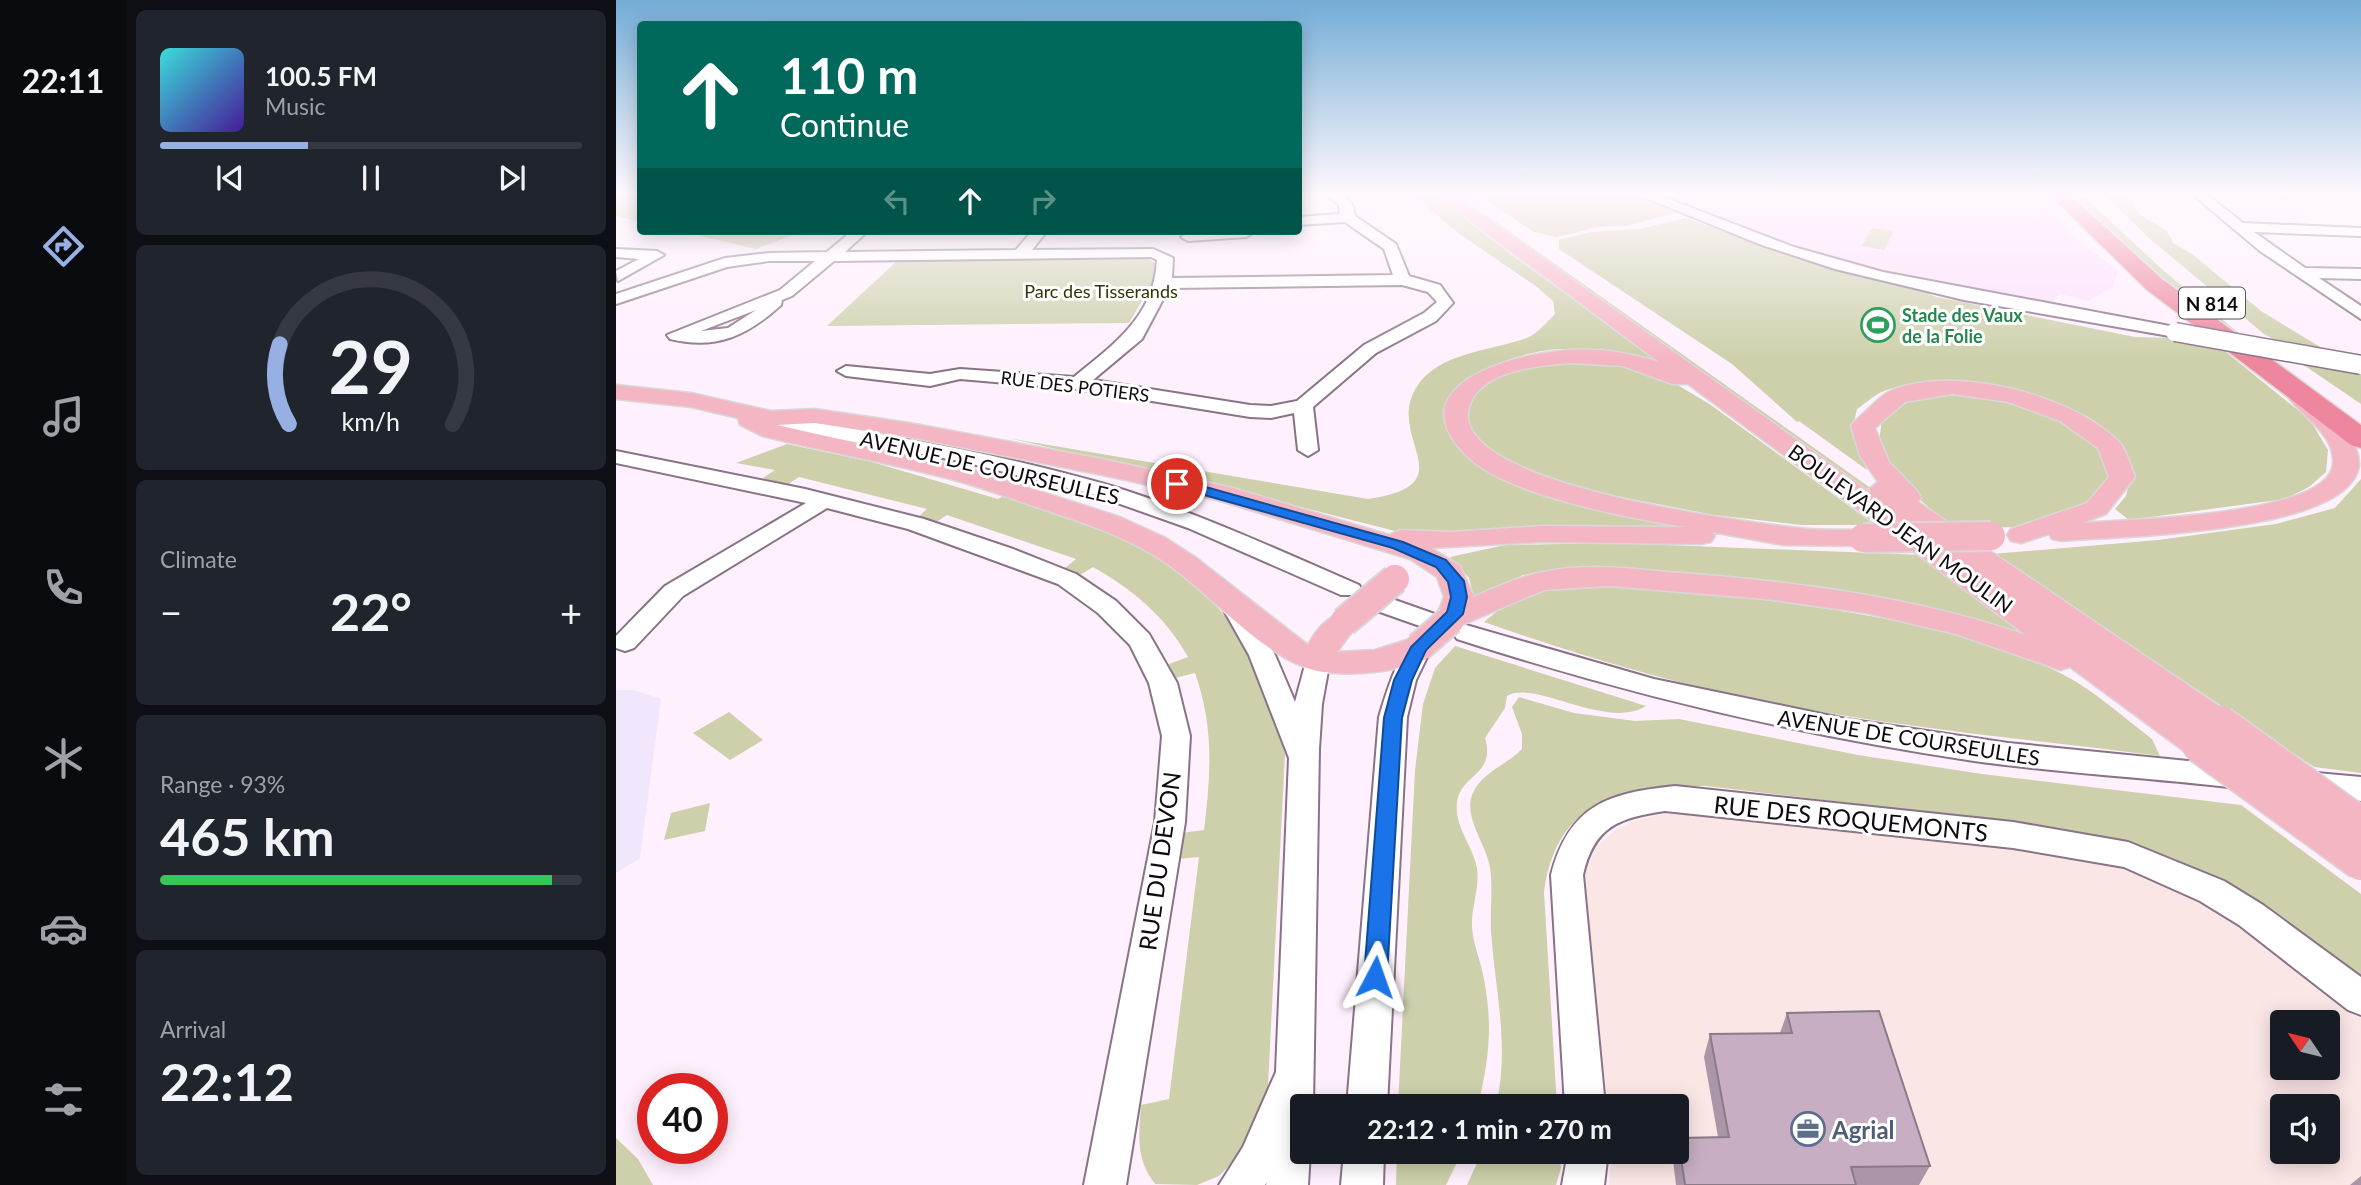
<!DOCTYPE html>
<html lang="en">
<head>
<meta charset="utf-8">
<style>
	:root { --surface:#171b24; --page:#20242c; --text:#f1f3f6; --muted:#9ea1a6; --line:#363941; --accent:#97b0e3 }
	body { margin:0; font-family:Lato,sans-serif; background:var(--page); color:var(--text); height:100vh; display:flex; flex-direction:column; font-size:26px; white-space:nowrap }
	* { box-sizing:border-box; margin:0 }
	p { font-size:23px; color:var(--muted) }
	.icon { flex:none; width:38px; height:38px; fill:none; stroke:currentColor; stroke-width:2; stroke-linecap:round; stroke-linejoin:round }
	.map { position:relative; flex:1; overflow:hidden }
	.panel { display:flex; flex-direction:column; gap:10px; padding:10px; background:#0d0f14; width:490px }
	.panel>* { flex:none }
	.hud { position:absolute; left:21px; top:21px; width:665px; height:214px; border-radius:7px; box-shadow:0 4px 18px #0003; background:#00695c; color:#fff; overflow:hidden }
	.needle { width:46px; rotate:305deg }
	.buttons { position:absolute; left:1654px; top:1010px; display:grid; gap:14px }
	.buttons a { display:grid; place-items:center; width:70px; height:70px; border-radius:7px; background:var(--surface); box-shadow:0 4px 18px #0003; font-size:35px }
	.speed { position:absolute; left:21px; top:1073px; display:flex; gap:14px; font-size:35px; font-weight:700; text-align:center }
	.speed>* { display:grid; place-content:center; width:91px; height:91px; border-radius:50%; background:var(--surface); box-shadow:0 4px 18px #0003; line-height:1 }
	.speed .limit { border:10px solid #d22; background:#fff; color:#111 }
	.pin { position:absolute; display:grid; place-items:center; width:60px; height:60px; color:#fff; margin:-30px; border:4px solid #fff; border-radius:50%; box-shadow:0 2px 7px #0007 }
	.me { position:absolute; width:77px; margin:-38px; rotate:4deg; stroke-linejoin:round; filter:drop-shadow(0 0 5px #0008) }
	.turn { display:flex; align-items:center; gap:24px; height:147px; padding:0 28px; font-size:32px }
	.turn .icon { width:91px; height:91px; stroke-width:2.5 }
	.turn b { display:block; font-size:49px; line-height:60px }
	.lanes { display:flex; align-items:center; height:66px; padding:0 28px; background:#0003; justify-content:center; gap:35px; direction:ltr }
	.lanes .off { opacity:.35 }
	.big { font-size:52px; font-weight:700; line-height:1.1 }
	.panel .widget { flex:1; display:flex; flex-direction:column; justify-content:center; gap:10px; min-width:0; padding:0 24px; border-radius:10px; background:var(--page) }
	.panel .dial { align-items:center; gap:0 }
	.dial svg { height:182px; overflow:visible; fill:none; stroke:var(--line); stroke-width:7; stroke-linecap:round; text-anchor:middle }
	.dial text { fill:var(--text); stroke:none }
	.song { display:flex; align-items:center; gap:21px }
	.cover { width:84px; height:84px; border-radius:10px; background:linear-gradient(135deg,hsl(180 70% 55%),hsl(260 70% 35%)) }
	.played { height:7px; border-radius:4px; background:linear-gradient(90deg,var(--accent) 35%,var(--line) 35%) }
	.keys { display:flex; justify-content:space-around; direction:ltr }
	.heat { display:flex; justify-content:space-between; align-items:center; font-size:38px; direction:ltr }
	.charge { height:10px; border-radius:5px; background:linear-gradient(90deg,#34c759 93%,var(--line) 0) }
	.trip { position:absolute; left:674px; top:1094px; width:399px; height:70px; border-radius:7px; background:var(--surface); box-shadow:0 4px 18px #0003; font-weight:700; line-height:70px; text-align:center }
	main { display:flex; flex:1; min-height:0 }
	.dock { display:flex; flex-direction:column; width:126px; justify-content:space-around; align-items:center; background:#090b0e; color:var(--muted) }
	.dock .icon { width:49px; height:49px }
	.dock .current { color:var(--accent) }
	.dock b { font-size:32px; color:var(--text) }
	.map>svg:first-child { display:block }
</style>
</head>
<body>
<main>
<nav class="dock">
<b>22:11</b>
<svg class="icon current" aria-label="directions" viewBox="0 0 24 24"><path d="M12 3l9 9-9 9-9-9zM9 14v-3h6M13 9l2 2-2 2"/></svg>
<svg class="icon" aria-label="music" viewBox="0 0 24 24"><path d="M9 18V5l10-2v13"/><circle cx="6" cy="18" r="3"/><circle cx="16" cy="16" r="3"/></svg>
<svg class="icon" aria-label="phone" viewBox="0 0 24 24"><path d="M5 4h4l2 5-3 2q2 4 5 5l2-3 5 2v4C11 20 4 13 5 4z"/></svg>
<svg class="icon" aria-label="climate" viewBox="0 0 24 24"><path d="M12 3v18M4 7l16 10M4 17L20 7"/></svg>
<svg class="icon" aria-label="car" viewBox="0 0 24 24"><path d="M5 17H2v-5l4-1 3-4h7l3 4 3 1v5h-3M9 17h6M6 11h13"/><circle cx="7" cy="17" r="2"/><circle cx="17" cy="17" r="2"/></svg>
<svg class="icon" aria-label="filters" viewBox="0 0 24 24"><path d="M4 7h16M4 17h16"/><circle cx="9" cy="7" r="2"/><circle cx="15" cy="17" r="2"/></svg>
</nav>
<section class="panel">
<div class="widget">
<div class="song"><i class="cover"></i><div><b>100.5 FM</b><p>Music</p></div></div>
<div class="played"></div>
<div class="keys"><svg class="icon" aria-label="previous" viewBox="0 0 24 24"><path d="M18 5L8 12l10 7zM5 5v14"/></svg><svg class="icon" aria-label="pause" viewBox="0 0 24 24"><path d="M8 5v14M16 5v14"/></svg><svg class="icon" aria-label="next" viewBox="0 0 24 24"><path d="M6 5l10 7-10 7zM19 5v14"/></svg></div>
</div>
<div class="widget dial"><svg viewBox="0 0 100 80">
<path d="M14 69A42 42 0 1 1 86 69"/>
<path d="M14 69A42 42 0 0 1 10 34" stroke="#97b0e3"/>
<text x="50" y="56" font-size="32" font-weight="700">29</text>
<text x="50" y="72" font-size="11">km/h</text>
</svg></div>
<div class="widget"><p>Climate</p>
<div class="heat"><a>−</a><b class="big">22°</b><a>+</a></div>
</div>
<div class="widget"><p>Range · 93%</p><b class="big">465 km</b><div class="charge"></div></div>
<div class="widget"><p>Arrival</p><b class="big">22:12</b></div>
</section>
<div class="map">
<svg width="1745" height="1185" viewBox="0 0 1745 1185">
	<rect width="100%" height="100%" fill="#fff0fd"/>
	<path fill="#fbe6e6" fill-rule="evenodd" d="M1053,813L1451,855L1504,868L1564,892L1645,941L1745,1018V1185H993L996,1152H1060V1106H992L968,892L970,870L981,846L1002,828L1022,819ZM1666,1022H1712V1068H1666ZM1666,1106H1712V1152H1666Z"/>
	<path fill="#fddffb" d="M1038,193H1415L1457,236L1502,271L1497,287L1472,301L1444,294L1435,302L1407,297L1311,280L1212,256Z"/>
	<path fill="#f0e7fc" d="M0,690H17L45,699L24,858L0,873Z"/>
	<path fill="#cdd0ab" d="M0,193H24V222L0,216Z
		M794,193H815L908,264L1055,368C1019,360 982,349 945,349C907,350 809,380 833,431C839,444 851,459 864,467C893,484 927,490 960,497C1001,507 1043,517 1084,527L927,526L814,535L779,531L626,492L397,439L752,499C852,484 769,439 800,388C822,352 876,351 911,338C921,334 931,322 939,314L937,301L921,287L845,235Z
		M832,193L842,195L1519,676L1634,764Z
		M859,193H1016L1055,208L1056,214L1010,226L983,227L940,237L918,232Z
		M1447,193H1464L1548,271L1662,366L1511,253Z
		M1486,193H1512C1515,199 1519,209 1523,213C1534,224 1552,225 1557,243L1576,254L1645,311L1706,348L1700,352L1669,345L1648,334L1533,238Z
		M1070,218L1189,261L1315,292L1312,294L1321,297L1519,337L1558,338L1605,348L1694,420L1712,450L1710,472L1693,487L1669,499L1513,520L1499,509L1510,496L1517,467C1511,457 1505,444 1497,436C1457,392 1322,370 1268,391C1259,394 1250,403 1241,409L1236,431L1251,470L1183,421L1181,422L1116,364L943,249V240L974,232L1023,229Z
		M1256,228L1278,231L1268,250L1246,246Z
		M64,231H187L140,249Z
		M528,257L540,263V277L513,323L211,326L282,260Z
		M1679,359L1745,371V404Z
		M937,360L982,361L1030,370L1055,381L1095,405L1259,525H1185L1098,515L969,490L911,471L869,448L849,421C850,414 849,404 852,398C866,371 911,365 937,360Z
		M1345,395C1407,403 1462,412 1501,466L1489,493L1453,516L1400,527L1337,528L1282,481L1262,450L1266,419L1297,399Z
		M171,444L256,462L382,499L390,495L466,519L525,546L564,571L599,604L621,631L644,677L669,754L651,1104L622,1157L603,1176L581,1185L539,1184C519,1157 523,1137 525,1105L553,1099L583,857L561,859L565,833L588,830C595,774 598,727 579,673L559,678L553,664L572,657C550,617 516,589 477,567L464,575L449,568L460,559L331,515L319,523L301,518L311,509L183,477L171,485L147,478L159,470L120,463Z
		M1745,479V773L1698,767L1376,554L1542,540L1660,524L1719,508Z
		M999,543L1307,555L1440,650L1239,594L1131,579L975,568L928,571L907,575L858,598L853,578L834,557L889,545Z
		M947,582C1046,588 1144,597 1243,614C1313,626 1382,641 1446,674C1478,690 1508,718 1536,739L1544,756C1404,738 1262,726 1123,696C1037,678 951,651 868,622L898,597Z
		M839,646L1030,706C991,731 918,679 891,696L889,708L869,738C880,775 845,774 841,802C838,826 857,846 861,868C864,887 855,908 856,927C857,944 865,962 868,979C877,1027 873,1059 862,1106H782L799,770L807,704L819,668Z
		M903,697L958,713L1019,721L1063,719L1242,755L1366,774L1625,805L1745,894V981L1627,895L1557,858L1505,842L1412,824L1090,786C1007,786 941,798 928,892L941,1106H880C894,1046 879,991 875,931C874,910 877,887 874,867C870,844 848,818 856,795C864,773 891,765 906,749V734L896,707Z
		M113,712L147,740L114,760L77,733Z
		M94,803L89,831L48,840L55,813Z
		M0,1138L22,1159L37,1185H0Z
		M781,1152H846L830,1185H780Z
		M866,1152H944L945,1168L940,1185H851Z"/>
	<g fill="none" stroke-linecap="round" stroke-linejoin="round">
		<g stroke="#897387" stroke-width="4">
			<path id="minor" d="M710,193H724L736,204L739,216L780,244L793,276L824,285L837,303L820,321L760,353L697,407L702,450L692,456L682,450L678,413L655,418L634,417L462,389L344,379L314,386L230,376L221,371L230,366L314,374L344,369L458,377C498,344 538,317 541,260L535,257L218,261L176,296L166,300L165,305C131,336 100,350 54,339L51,335L164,290L199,261H153L111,267L0,304V294L109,258L153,253L211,252L236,231H252L229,252L400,250L416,231H431L416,250L537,249L557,258L556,278L777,275L768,249L729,222L682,225V217L724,214L723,205ZM786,285L812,292L821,302L808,313L748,345L681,401L655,406L634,405L477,380L526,339L553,288ZM140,310L112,328L85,331Z
				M1018,193H1037L1178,247L1267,272L1559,327L1568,332L1559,337L1348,300L1219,269L1143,244Z
				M1575,193H1589L1627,223L1745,228V236L1638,232L1689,268L1745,269V279L1703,278L1745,306V319L1644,251Z
				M1657,193H1676L1670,197Z
				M596,231H636L637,233L630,237L572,241L565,237L572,233Z
				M0,249L41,251L48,255L2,281L0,271L23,259L0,257Z
				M165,417C275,435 385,454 492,485C578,511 660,549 743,585L746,590L743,595H725L572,528L476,494L348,462L158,427L155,423Z
				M0,451L189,489L308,519L397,549L460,574L500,601L533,634L561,683L574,736L569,822L510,1185H468L539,822L546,736L533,683L514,645L482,613L442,584L292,529L211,508L67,596L18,648L9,651L0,648V636L49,586L190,503L0,463Z
				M759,593L827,617L831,623L827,629L818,631L750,607L747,601L750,595Z
				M618,599L627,601L659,655L679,702L692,654L701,651L710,654L714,660L706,704L703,749L697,1106H686V1152H694L692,1185H650L651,1182L649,1185H603L627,1147L660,1072L673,758L633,655L606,607L609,601Z
				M850,625L1038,679L1230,719L1392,743L1622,766L1633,769L1637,777L1633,785L1622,788C1534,778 1445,773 1358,761C1182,735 1010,694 841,639L837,633L841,627Z
				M803,638L812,641L816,647L800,680L791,717L771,1106H731L763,717C771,690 779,665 794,641Z
				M1690,772L1745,777V801L1679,792L1675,784L1679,776Z
				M1059,786L1397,822L1512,842L1608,881L1647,905L1745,977V1015L1732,1010L1623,925L1584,901L1508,867L1397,848L1049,811C1003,818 978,826 967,875L989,1106H949L935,875C953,805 992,793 1059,786Z
				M728,1152H768L767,1185H725Z
				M952,1152H992L988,1185H946Z"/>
		</g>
		<g stroke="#d9d8d9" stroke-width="3">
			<path id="major" d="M817,193H836L1255,493L1253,489L1262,482L1244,456L1235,426L1239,421C1250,412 1263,396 1276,390C1340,365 1451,394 1500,439C1510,447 1514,465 1519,477L1490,514L1466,523C1508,519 1715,517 1717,463C1719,435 1688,418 1673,398L1677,393H1693C1710,411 1745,437 1743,466C1733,534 1502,536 1446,541L1436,539L1433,534L1405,543L1395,541L1391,535L1395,529L1471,503L1493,477L1482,448L1444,421L1392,402L1336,394L1289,402L1259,428L1273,462L1301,491L1305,497L1302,502L1616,715L1621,724L1616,733L1604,736L1592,733L1601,745L1596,754L1584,758L1572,754L1454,667L1444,670L1340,634L1250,613L1149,599L993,586L928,590L834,630L823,627L819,620L828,597L821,577L794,559L601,500L491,476L293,437L199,423L161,425L355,469L504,517L548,537L579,557L692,645C702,626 717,609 739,615L743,622L721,652L759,650L803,636L814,640L819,647C802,675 722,678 694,669C635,650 585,579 527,549C496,532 462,521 429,510C398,500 368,488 338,480C275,463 210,452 146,436L124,425L122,418L75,407L0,399V385L75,393L155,411L199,409L293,423L491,460L617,488L773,535L785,530L836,532L925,526L1069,527C1013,518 894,496 853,458C776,385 899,353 954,350C984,348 1014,353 1043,362ZM954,363L1007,366L1056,384H1072L1410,635C1299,597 1182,582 1066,573C1024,570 980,563 938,570C910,574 884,585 858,597L844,566L815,548L925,542L1085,544L1095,542L1099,536L1096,532L1167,545L1247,546L1257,544L1261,538L1257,532L1247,530C1226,529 1204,531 1183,528C1137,523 807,483 857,398C874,369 925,366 954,363Z"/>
		</g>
		<g stroke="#d9d8d9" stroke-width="3">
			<path id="highway" d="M1432,193H1452L1546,279L1745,425V448L1735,445L1530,289Z"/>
		</g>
		<use href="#minor" fill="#fff" fill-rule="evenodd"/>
		<use href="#major" fill="#f5b6c4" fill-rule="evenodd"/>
		<use href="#highway" fill="#ee869d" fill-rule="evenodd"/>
		<g stroke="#897387" stroke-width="21" stroke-linecap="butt">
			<path id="minor-bridge" d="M1559,332L1745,365"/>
		</g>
		<g stroke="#d9d8d9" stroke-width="32" stroke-linecap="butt">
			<path id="major-bridge-far1" d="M1247,538L1375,536
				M728,622L779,579
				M803,647L834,620"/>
		</g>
		<g stroke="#d9d8d9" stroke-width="39" stroke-linecap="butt">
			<path id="major-bridge" d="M1604,724L1745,826
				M1584,745L1745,862"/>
		</g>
		<use href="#minor-bridge" stroke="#fff" stroke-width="18"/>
		<use href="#major-bridge-far1" stroke="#f5b6c4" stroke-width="28"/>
		<use href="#major-bridge" stroke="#f5b6c4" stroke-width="36"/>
	</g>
	<path fill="#ab96a7" d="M1171,1013L1314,1166L1303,1185H1060L1057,1160L1059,1152H1060L1062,1138L1102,1137L1088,1057L1094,1034L1164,1033Z
		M1745,1176V1185H1734Z"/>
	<path fill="#c7aec2" stroke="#8b7a88" stroke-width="2" d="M1263,1011L1314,1166L1235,1167L1240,1185H1069L1062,1138L1113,1137L1094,1034L1176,1033L1171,1013Z"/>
	<linearGradient id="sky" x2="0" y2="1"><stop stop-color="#73acd6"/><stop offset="0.54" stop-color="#fff8fe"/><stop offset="1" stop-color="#fff8fe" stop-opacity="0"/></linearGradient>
	<rect width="1745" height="359" fill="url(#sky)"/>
	<path fill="#1a73e8" stroke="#114b97" stroke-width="2" d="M561,479L787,542L830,560L848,581L851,597L847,614L810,650L796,680L786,718L771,977L767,984L759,987L751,984L748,977L768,718L778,680L795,647L831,612L835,597L832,582L820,567L777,548L556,486V481Z"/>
	<defs>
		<g id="stadium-ring" transform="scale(1.75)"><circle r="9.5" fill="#fff" stroke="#2e9e5b" stroke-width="1.5"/><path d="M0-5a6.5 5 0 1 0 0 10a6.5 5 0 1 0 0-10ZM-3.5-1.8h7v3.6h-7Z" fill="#2e9e5b"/></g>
		<g id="office-ring" transform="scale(1.75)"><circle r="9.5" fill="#fff" stroke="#5c6f8a" stroke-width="1.5"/><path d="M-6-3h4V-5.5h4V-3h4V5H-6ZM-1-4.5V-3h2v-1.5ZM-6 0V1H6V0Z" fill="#5c6f8a"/></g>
	</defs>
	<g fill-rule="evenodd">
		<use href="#stadium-ring" x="1262" y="325"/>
		<use href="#office-ring" x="1192" y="1129"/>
	</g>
	<g text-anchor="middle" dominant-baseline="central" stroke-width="6" stroke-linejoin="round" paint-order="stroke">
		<g font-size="18" fill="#323307" stroke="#fff">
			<text x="485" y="291">Parc des Tisserands</text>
		</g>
		<g font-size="18" font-weight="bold" fill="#27864d" stroke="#fff" text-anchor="start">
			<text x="1286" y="315">Stade des Vaux<tspan x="1286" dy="21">de la Folie</tspan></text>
		</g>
		<g font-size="18" fill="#110910" stroke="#fff">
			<text transform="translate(459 386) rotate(7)">RUE DES POTIERS</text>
		</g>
		<rect fill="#fff" stroke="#585358" stroke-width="2" x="1563" y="287.5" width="66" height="31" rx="5"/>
		<g font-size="19" font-weight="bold" fill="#110910">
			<text x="1596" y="303">N 814</text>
		</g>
		<g font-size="21" fill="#110910" stroke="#fff">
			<text transform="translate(374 467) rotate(13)">AVENUE DE COURSEULLES</text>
			<text transform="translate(1285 528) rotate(36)">BOULEVARD JEAN MOULIN</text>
			<text transform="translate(1293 737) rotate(9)">AVENUE DE COURSEULLES</text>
		</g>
		<g font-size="24" fill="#110910" stroke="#fff">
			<text transform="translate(1235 818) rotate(6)">RUE DES ROQUEMONTS</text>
			<text transform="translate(543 861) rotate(-82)">RUE DU DEVON</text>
		</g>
		<g font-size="24" font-weight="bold" fill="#4e5e75" stroke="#fff" text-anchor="start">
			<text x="1216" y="1129">Agrial</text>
		</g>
	</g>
</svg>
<div class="buttons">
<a><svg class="needle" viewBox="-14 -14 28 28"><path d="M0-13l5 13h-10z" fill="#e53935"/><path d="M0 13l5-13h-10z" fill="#9ea1a6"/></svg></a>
<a><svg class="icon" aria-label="sound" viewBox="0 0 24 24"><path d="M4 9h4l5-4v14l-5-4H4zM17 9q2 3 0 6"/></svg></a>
</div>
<div class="speed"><div class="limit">40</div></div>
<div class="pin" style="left:561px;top:484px;background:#d93025"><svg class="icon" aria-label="arrive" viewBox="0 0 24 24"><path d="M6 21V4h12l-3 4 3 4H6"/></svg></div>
<svg class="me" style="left:759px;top:977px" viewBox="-20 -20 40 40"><path d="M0-17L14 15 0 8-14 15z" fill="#1a73e8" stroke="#fff" stroke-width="4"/></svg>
<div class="trip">22:12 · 1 min · 270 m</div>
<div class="hud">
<div class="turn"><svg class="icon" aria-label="ahead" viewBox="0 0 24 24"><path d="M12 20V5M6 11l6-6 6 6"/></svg><div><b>110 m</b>Continue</div></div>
<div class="lanes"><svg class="icon off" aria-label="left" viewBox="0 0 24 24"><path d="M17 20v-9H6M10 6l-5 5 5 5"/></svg><svg class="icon" aria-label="ahead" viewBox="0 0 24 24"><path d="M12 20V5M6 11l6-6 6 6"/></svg><svg class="icon off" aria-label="right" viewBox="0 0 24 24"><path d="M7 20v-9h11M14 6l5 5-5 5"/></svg></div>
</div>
</div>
</main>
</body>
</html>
